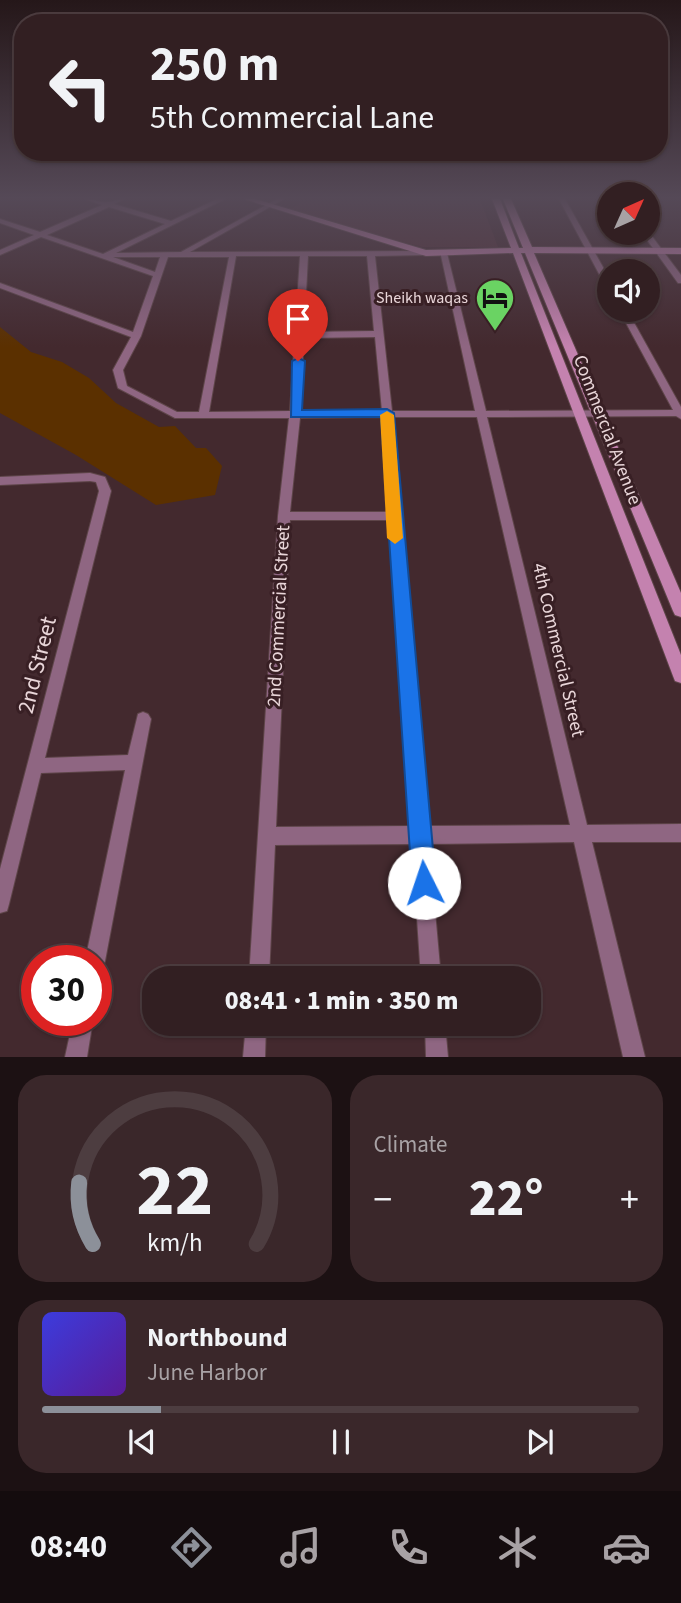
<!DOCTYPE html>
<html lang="en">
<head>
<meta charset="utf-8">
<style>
	:root { --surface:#321f22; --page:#3a272a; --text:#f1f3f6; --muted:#a8a2a5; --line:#4d3d40; --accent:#8c9099 }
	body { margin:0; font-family:"Source Sans 3",sans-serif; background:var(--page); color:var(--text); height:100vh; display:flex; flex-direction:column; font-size:26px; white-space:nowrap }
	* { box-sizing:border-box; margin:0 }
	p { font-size:23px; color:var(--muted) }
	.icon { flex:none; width:38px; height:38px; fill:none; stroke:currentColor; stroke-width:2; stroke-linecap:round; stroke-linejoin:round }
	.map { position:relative; height:1057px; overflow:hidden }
	.drawer { display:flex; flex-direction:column; gap:18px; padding:18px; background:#1c1113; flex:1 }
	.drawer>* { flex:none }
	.banner { position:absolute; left:14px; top:14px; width:654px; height:147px; border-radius:28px; box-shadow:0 2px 5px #0004,0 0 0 2px var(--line); background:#321f22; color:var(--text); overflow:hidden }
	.needle { width:46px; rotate:45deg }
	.buttons { position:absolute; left:597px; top:182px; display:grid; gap:14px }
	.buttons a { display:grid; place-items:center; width:63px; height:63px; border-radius:50%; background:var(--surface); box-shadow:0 2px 5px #0004,0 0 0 2px var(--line); font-size:35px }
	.speed { position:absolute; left:21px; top:945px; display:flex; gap:14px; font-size:35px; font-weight:700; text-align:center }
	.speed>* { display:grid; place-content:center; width:91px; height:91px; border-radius:50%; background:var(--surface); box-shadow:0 2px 5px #0004,0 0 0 2px var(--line); line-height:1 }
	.speed .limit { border:10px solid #d22; background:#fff; color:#111 }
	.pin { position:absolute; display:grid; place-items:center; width:60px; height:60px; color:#fff; margin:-72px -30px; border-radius:50% 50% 50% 0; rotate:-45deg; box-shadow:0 0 7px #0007 }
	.pin .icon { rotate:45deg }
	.me { position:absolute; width:77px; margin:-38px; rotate:356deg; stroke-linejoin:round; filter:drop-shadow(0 0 5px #0008) }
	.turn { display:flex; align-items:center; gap:24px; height:147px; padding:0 21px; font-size:32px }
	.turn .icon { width:91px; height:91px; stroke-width:2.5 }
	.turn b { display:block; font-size:49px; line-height:60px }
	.big { font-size:52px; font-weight:800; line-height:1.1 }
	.drawer .card { flex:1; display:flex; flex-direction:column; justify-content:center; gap:10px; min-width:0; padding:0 24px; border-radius:28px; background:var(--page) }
	.drawer .dial { align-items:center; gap:0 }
	.dial svg { height:182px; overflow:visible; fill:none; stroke:var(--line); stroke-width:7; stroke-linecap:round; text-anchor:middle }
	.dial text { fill:var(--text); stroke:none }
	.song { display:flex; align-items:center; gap:21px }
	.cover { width:84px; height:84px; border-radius:10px; background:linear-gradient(135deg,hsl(240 70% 55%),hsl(270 70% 35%)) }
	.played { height:7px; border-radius:4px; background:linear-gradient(90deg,var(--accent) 20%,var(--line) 20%) }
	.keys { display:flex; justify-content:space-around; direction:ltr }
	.heat { display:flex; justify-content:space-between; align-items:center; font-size:38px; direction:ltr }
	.drawer .tiles { flex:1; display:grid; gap:18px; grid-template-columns:1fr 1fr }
	.card:last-child { grid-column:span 2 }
	.trip { position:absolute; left:142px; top:966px; width:399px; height:70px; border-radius:28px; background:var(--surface); box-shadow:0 2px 5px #0004,0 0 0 2px var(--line); font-weight:800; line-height:70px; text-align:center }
	.tab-bar { display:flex; height:112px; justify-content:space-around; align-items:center; background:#140c0e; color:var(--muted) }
	.tab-bar .icon { width:49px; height:49px }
	.tab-bar .on { color:var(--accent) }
	.tab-bar b { font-size:32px; color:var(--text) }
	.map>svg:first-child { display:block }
</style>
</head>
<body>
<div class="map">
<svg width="681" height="1057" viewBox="0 0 681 1057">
	<rect width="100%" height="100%" fill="#43292e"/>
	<path fill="#512f36" d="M480,199L498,247H422L287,211L299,205L300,200Z"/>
	<path fill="#5b3000" d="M0,327L31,352L62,362L89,378L116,403L159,427L175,426L196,448H206L222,466L215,495L156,505L76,455L0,413Z"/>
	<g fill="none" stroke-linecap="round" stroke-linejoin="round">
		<g stroke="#5e4549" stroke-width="2">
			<path id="street" d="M85,199C92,199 101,203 108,202C113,202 118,199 124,199L114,204L171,221L217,199H225L116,253L181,252L277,199H284L190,252L429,251L430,253L426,255L375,256L392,411H475L440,251L447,253L486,411L673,410L619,310H627L681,407V419L676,416L487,417L587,825L681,824V842H592L645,1057H623L574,842L429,844L441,978H421L412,844L275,845L269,978H249L278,516L289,418H175L118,388L113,370L131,337L0,288V283L133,332L153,276L41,237L0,255V250L34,235L0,223V219L40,232L102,205ZM109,207L165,224L103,254L47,235ZM236,256H300L290,411L209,412ZM308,256H367L374,331L304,332ZM113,257H160L155,272ZM168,257H229L199,412H177L127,386L123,370L141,336ZM375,337L382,411H300L304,338ZM382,417L389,512H290L300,418ZM393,417H477L570,825L428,826ZM290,520H389L411,826L276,827Z
				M559,199H565L609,278V287L605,285Z
				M648,231L681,275V283H678L642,233Z
				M90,473L105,477L111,491L45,758L128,755L138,714L143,712L148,714L151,719L105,961L102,968L96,970V961H85L125,770L41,773L9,904L7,911L0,913V869L99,491L96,482L90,481L0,485V477Z
				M73,1020H93L87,1057H65Z
				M246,1024H266L265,1057H243Z
				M425,1024H445L448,1057H426Z"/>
		</g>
		<g stroke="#5e4549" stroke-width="2">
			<path id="secondary" d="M244,199H255L426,250L511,248L492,199H500L519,248H523L503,199H511L532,247L681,248V254L534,253L681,593V617L675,615L673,611L525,253H521L681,655V683L675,681L673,676L513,253L426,256Z"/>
		</g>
		<use href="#street" fill="#8f6682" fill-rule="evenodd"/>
		<use href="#secondary" fill="#c482af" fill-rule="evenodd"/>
	</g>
	<linearGradient id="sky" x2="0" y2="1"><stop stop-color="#251719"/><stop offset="0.57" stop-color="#554957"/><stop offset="1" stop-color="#554957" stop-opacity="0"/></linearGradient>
	<rect width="681" height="347" fill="url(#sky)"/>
	<path fill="#1a73e8" stroke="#114b97" stroke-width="2" d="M298,358L305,361L302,410L387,409L394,413L436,883L432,892L424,895L416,892L412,883L381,417H291L292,361Z"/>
	<path fill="#f59e0b" d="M387,411L394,415L403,538L395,544L387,538L380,415Z"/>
	<defs>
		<g id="hotel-pin" transform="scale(2.0125)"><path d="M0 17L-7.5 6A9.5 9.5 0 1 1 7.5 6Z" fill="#6ad363" stroke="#381f24"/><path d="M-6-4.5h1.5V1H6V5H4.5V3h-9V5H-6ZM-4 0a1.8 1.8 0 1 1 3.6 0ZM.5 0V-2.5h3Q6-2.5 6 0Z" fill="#111"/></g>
	</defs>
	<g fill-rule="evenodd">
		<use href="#hotel-pin" x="495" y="298"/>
	</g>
	<g text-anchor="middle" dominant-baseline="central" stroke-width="6" stroke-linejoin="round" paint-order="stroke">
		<g font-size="16" fill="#e9d6d9" stroke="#381f24" text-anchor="end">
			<text x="468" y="298">Sheikh waqas</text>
		</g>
		<g font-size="19" fill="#e9d6d9" stroke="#381f24">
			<text transform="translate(607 430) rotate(69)">Commercial Avenue</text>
			<text transform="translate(279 616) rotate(-87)">2nd Commercial Street</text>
			<text transform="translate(558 650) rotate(77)">4th Commercial Street</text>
		</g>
		<g font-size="23" fill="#e9d6d9" stroke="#381f24">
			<text transform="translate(37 665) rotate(-76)">2nd Street</text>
		</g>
	</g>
</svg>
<div class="buttons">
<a><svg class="needle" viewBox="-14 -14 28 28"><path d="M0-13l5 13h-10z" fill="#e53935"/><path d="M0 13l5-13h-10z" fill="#a8a2a5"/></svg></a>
<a><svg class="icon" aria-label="sound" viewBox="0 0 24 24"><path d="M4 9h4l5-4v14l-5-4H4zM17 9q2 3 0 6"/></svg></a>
</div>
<div class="speed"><div class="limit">30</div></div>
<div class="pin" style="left:298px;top:361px;background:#d93025"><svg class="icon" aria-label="arrive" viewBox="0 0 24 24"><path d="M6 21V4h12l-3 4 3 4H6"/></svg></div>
<svg class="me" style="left:424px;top:883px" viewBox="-20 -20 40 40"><circle r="19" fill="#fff"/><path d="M0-13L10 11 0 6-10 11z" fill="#1a73e8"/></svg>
<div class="trip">08:41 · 1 min · 350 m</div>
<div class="banner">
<div class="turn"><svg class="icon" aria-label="left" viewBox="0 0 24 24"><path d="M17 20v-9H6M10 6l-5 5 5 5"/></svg><div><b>250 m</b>5th Commercial Lane</div></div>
</div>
</div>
<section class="drawer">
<div class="tiles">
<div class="card dial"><svg viewBox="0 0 100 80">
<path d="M14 69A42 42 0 1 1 86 69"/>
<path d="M14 69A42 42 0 0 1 8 42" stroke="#8c9099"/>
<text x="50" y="56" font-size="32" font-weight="700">22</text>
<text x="50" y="72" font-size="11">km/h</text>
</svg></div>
<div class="card"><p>Climate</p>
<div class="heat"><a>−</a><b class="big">22°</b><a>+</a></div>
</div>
<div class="card">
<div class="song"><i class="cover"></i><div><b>Northbound</b><p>June Harbor</p></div></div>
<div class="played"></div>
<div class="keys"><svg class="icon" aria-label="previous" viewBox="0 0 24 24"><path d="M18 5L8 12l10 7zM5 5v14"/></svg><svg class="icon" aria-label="pause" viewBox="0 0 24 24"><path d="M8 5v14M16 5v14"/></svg><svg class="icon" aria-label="next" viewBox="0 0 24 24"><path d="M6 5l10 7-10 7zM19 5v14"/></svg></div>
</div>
</div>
</section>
<nav class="tab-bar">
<b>08:40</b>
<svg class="icon on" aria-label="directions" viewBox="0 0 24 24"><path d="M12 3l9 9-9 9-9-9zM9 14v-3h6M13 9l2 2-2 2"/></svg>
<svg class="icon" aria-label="music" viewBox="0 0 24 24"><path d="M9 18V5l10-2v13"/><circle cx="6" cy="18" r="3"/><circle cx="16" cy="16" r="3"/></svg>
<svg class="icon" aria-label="phone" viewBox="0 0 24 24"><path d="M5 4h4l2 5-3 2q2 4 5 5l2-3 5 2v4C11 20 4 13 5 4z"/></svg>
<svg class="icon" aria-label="climate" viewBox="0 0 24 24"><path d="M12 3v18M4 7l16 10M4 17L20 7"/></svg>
<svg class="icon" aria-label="car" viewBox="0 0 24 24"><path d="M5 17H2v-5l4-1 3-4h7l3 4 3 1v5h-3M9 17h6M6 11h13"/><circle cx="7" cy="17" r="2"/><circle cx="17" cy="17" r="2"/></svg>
</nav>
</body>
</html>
